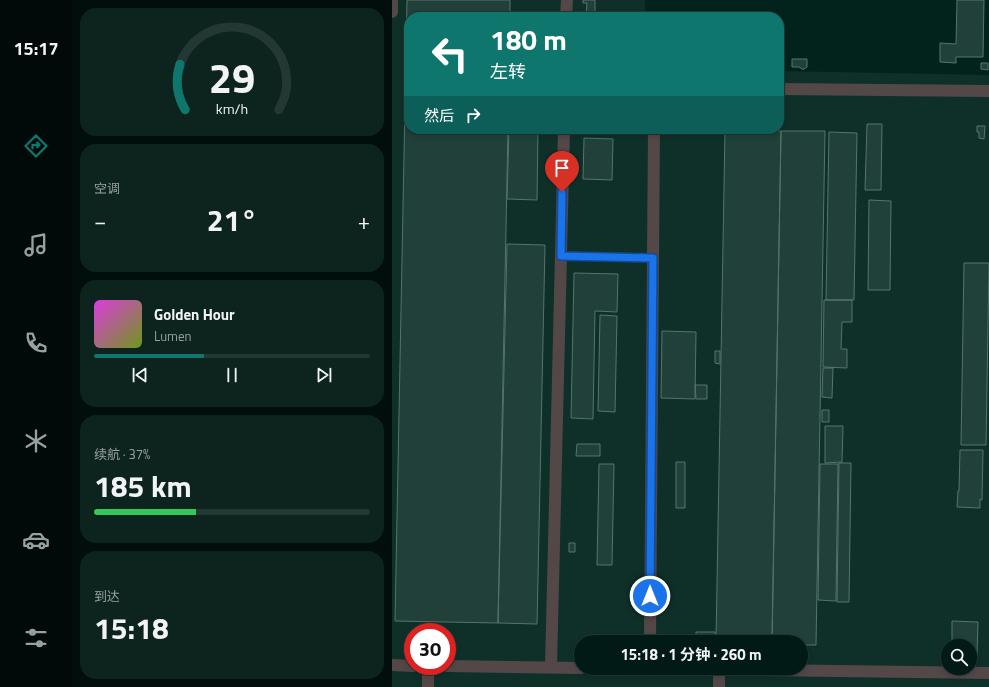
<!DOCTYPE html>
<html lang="zh">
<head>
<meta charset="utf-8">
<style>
	:root { --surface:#021a15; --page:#0c231e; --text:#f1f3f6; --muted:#96a1a0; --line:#233834; --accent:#0f766e }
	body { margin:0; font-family:"Titillium Web","Noto Sans SC",sans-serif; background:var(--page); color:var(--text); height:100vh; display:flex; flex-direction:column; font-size:15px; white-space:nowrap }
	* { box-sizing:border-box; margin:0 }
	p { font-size:13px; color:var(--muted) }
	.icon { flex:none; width:22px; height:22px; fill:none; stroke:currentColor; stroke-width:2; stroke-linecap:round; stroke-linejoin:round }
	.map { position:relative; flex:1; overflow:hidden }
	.sheet { display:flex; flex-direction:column; gap:8px; padding:8px; background:#010e0c; width:320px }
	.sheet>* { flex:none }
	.guide { position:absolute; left:12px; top:12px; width:380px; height:122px; border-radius:16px; box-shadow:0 2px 6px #0003,0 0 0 1px var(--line); background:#0f766e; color:#fff; overflow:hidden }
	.tools { position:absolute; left:549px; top:639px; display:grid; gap:8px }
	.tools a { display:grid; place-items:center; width:36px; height:36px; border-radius:50%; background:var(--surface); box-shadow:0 2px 6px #0003,0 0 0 1px var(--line); font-size:20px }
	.speed { position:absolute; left:12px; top:623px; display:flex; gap:8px; font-size:20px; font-weight:700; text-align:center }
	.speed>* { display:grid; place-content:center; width:52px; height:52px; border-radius:50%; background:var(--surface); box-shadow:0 2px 6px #0003,0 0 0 1px var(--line); line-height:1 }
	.speed .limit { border:6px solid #d22; background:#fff; color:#111 }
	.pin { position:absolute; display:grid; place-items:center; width:34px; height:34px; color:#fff; margin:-41px -17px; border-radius:50% 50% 50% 0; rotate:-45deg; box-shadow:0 0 4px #0007 }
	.pin .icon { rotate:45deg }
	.me { position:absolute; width:44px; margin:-22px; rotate:0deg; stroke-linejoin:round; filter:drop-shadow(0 0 3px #0008) }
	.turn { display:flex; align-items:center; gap:14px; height:84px; padding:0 20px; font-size:18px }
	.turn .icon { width:52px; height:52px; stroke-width:2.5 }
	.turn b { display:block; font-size:28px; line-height:34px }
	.then { display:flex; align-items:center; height:38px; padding:0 20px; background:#0003; gap:8px; font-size:15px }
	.big { font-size:30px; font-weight:700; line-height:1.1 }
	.sheet .card { flex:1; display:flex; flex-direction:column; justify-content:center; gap:6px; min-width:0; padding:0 14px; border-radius:16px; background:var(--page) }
	.sheet .dial { align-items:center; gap:0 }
	.dial svg { height:104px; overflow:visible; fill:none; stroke:var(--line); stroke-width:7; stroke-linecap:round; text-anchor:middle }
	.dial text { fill:var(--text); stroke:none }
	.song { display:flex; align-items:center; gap:12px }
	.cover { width:48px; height:48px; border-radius:6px; background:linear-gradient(135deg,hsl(300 70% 55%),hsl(80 70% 35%)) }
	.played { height:4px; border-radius:2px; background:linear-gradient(90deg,var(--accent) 40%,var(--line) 40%) }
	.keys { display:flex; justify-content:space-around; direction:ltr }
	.heat { display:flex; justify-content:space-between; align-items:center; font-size:22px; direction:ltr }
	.charge { height:6px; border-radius:3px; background:linear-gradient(90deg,#34c759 37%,var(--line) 0) }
	.trip { position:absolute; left:182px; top:635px; width:234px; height:40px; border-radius:20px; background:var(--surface); box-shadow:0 2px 6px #0003,0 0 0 1px var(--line); font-weight:700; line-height:40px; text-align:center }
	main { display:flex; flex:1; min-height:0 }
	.menu { display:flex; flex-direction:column; width:72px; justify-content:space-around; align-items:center; background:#010a08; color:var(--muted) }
	.menu .icon { width:28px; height:28px }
	.menu .on { color:var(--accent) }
	.menu b { font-size:18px; color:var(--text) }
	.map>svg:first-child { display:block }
</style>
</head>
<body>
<main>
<nav class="menu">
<b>15:17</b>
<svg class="icon on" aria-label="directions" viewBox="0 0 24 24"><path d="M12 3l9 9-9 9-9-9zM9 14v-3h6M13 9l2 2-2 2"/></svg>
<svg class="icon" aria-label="music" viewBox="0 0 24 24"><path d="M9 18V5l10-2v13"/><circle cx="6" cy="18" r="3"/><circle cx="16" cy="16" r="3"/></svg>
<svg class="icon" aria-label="phone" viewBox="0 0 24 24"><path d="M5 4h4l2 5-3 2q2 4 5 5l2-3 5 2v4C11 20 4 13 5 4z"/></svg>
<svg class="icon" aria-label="climate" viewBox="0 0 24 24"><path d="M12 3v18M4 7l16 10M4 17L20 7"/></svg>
<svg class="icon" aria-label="car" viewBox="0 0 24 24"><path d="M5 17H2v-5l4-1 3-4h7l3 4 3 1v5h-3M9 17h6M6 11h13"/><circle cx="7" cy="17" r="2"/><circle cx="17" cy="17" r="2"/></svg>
<svg class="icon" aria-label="filters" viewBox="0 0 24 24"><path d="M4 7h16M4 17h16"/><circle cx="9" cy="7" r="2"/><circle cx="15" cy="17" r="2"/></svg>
</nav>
<section class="sheet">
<div class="card dial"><svg viewBox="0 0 100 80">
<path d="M14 69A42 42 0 1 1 86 69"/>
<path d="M14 69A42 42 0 0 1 10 34" stroke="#0f766e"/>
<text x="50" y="56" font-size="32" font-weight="700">29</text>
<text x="50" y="72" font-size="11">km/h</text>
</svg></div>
<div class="card"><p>空调</p>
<div class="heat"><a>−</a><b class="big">21°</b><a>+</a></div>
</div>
<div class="card">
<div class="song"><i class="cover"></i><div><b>Golden Hour</b><p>Lumen</p></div></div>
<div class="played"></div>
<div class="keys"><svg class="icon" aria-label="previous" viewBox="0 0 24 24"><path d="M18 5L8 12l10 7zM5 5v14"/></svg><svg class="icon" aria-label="pause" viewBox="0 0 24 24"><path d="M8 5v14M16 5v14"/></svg><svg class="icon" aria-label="next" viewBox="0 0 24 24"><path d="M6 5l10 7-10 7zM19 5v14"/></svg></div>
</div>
<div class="card"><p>续航 · 37%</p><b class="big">185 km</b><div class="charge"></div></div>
<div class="card"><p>到达</p><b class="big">15:18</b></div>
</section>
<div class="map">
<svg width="597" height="687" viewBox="0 0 597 687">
	<rect width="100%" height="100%" fill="#02231c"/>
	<path fill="#0f3029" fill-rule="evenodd" d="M0,0H253V17H17V129H387V71L597,75V687H0ZM21,632H55V666H21ZM189,642H409V668H189ZM556,646H578V668H556Z"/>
	<path fill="#204039" stroke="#54756c" d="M15,0H118V17H17V129H116L106,623L3,621Z
		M191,0H203V17H194L195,3H191Z
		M565,0H592L591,57H564V63L548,62V43L564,44Z
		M129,13H136V17H129Z
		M400,59H415V67L412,69H410L407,67H400Z
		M589,63H596V70L589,69Z
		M475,124H490L489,190H473Z
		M585,126H593L592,139L587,138V132H585Z
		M117,129H146L145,200L115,199Z
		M333,130L389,131L380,642H324Z
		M389,131H433L424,645H409V642H380Z
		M437,132L465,133L462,300H434Z
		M192,138L221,139L220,180L191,179Z
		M477,200L499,201L498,290H476Z
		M115,244L153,245L145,624L106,623Z
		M572,263H597L594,445H569Z
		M182,273L226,274L225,312L203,311L201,419L179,418Z
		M432,300H460V322H450L449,349H455V368L431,367Z
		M208,315L225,316L223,412L206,411Z
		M270,331L304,332L303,399L269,398Z
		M323,351H328V364L323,363Z
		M431,368H441L440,398L430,397Z
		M303,385H315V399H304Z
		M430,410H437V422H430Z
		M433,426H451L450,462L433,463Z
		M185,444H208V456H184Z
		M568,450H591L590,500L588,499V508L565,507L566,491H567Z
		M284,462H293V508H284Z
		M447,463H459L457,602H445Z
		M207,464H222L220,565H205Z
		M428,464H446L444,601L426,600Z
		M177,543H183V552H177Z
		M560,621L586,622L585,656H578V646H560Z
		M304,632H323V642H304Z"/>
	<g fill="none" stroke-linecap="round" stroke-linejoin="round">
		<path stroke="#544748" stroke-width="6" d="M169,256L261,258"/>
		<path stroke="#544748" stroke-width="12" d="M0,12V0
			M174,17L175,0
			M387,89L597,91
			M258,642L262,129
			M0,665L21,666
			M55,666L189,668
			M159,667L172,129
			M209,668L597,673
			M36,687V666
			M327,687V670"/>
	</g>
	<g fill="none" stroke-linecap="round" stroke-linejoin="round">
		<g stroke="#114b97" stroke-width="10">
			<path id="route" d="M170,192L169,256L261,258L258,596"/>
		</g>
		<use href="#route" stroke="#1a73e8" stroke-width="7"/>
	</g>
</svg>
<div class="tools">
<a><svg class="icon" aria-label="search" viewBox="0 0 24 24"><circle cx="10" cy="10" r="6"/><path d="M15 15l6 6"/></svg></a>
</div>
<div class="speed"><div class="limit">30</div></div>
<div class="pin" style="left:170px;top:192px;background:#d93025"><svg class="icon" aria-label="arrive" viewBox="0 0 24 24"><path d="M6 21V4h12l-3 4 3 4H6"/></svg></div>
<svg class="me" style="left:258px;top:596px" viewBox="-20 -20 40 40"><circle r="17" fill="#1a73e8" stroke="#fff" stroke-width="3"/><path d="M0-11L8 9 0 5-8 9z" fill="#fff"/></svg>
<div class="trip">15:18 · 1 分钟 · 260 m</div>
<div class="guide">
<div class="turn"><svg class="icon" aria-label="left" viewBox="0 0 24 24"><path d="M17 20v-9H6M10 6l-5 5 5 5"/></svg><div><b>180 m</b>左转</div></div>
<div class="then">然后<svg class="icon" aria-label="right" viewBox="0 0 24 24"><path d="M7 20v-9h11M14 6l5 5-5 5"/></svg></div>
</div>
</div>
</main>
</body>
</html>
